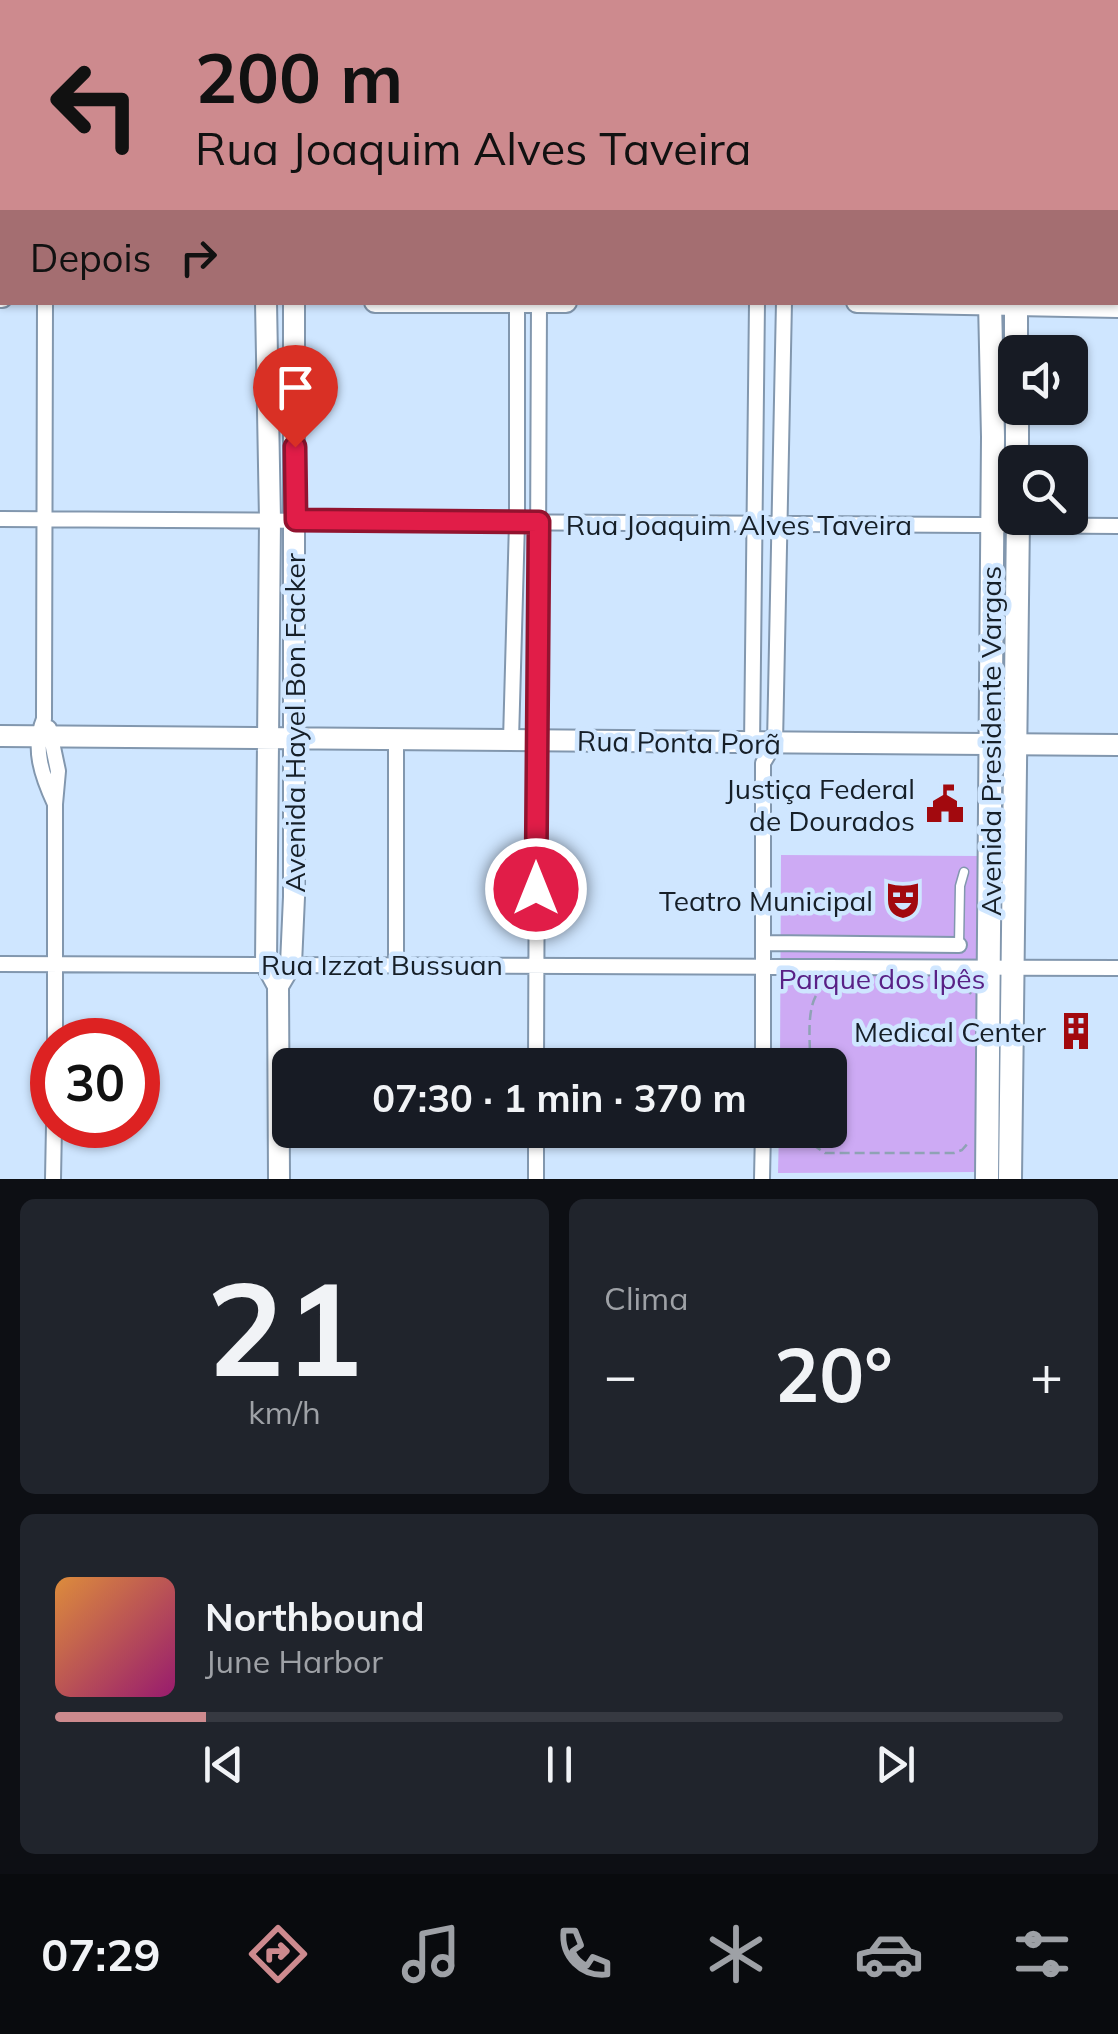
<!DOCTYPE html>
<html lang="pt">
<head>
<meta charset="utf-8">
<style>
	:root { --surface:#171b24; --page:#20242c; --text:#f1f3f6; --muted:#9ea1a6; --line:#363941; --accent:#cd8a8e }
	body { margin:0; font-family:Mulish,sans-serif; background:var(--page); color:var(--text); height:100vh; display:flex; flex-direction:column; font-size:38px; white-space:nowrap }
	* { box-sizing:border-box; margin:0 }
	p { font-size:32px; color:var(--muted) }
	.icon { flex:none; width:55px; height:55px; fill:none; stroke:currentColor; stroke-width:2; stroke-linecap:round; stroke-linejoin:round }
	.map { position:relative; height:1179px; overflow:hidden }
	.drawer { display:flex; flex-direction:column; gap:20px; padding:20px; background:#0d0f14; flex:1 }
	.drawer>* { flex:none }
	.top-card { position:absolute; left:0px; top:0px; width:1120px; height:305px; box-shadow:0 2px 8px #0004; background:#cd8a8e; color:#111; overflow:hidden }
	.buttons { position:absolute; left:998px; top:335px; display:grid; gap:20px }
	.buttons a { display:grid; place-items:center; width:90px; height:90px; border-radius:15px; background:var(--surface); box-shadow:0 2px 8px #0004; font-size:50px }
	.speed { position:absolute; left:30px; top:1018px; display:flex; gap:20px; font-size:50px; font-weight:700; text-align:center }
	.speed>* { display:grid; place-content:center; width:130px; height:130px; border-radius:50%; background:var(--surface); box-shadow:0 2px 8px #0004; line-height:1 }
	.speed .limit { border:15px solid #d22; background:#fff; color:#111 }
	.pin { position:absolute; display:grid; place-items:center; width:85px; height:85px; color:#fff; margin:-102px -42px; border-radius:50% 50% 50% 0; rotate:-45deg; box-shadow:0 0 10px #0007 }
	.pin .icon { rotate:45deg }
	.me { position:absolute; width:110px; margin:-55px; rotate:0deg; stroke-linejoin:round; filter:drop-shadow(0 0 8px #0008) }
	.turn { display:flex; align-items:center; gap:35px; height:210px; padding:0 30px; font-size:45px }
	.turn .icon { width:130px; height:130px; stroke-width:2.5 }
	.turn b { display:block; font-size:70px; line-height:85px }
	.then { display:flex; align-items:center; height:95px; padding:0 30px; background:#0003; gap:20px; font-size:38px }
	.big { font-size:75px; font-weight:700; line-height:1.1 }
	.drawer .tile { flex:1; display:flex; flex-direction:column; justify-content:center; gap:15px; min-width:0; padding:0 35px; border-radius:15px; background:var(--page) }
	.drawer .dial { align-items:center; gap:0 }
	.dial b { font-size:130px; line-height:1 }
	.song { display:flex; align-items:center; gap:30px }
	.cover { width:120px; height:120px; border-radius:15px; background:linear-gradient(135deg,hsl(30 70% 55%),hsl(320 70% 35%)) }
	.played { height:10px; border-radius:5px; background:linear-gradient(90deg,var(--accent) 15%,var(--line) 15%) }
	.keys { display:flex; justify-content:space-around; direction:ltr }
	.heat { display:flex; justify-content:space-between; align-items:center; font-size:55px; direction:ltr }
	.drawer .tiles { flex:1; display:grid; gap:20px; grid-template-columns:1fr 1fr }
	.tile:last-child { grid-column:span 2 }
	.trip { position:absolute; left:272px; top:1048px; width:575px; height:100px; border-radius:15px; background:var(--surface); box-shadow:0 2px 8px #0004; font-weight:700; line-height:100px; text-align:center }
	.tab-bar { display:flex; height:160px; justify-content:space-around; align-items:center; background:#090b0e; color:var(--muted) }
	.tab-bar .icon { width:70px; height:70px }
	.tab-bar .on { color:var(--accent) }
	.tab-bar b { font-size:45px; color:var(--text) }
	.map>svg:first-child { display:block }
</style>
</head>
<body>
<div class="map">
<svg width="1118" height="1179" viewBox="0 0 1118 1179">
	<rect width="100%" height="100%" fill="#cfe6ff"/>
	<path fill="#cdaaf4" d="M781,855L982,856L979,1172L778,1173L779,1130H830V1065H780Z"/>
	<g fill="none" stroke-linecap="round" stroke-linejoin="round">
		<g stroke="#8297ae" stroke-width="11">
			<path id="lane" d="M959,945L960,886L964,872"/>
		</g>
		<g stroke="#8297ae" stroke-width="18">
			<path id="street" d="M518,0V2
				M36,2V0
				M58,2V0
				M540,2V0
				M762,2L763,0
				M790,2V0
				M0,77H2
				M45,302L44,719C32,748 42,776 55,804
				M0,519L1118,526
				M49,728L58,771L55,804V1040
				M511,740L517,522V302
				M752,746L757,302
				M765,943L959,945
				M0,964L1118,968
				M396,964V738
				M536,1065L539,302
				M763,1065V763L775,743L784,302
				M536,1130V1179
				M53,1179L54,1125
				M762,1179L763,1130"/>
		</g>
		<g stroke="#8297ae" stroke-width="24">
			<path id="secondary" d="M275,2V0
				M299,2V0
				M0,297H2
				M266,302L270,520L266,964L278,986L279,1179
				M375,302H566
				M857,302L1118,307
				M0,736L1118,745
				M278,986L291,964L294,897V302"/>
		</g>
		<g stroke="#8297ae" stroke-width="26">
			<path id="primary" d="M998,2V0
				M1022,2V0
				M1016,302V352
				M1017,408V462
				M987,1179L993,437L990,302
				M1010,1179L1018,518"/>
		</g>
		<path stroke="#8fa2b5" stroke-width="2.5" stroke-dasharray="10 5" stroke-linecap="butt" d="M954,981L961,983L971,994
			M810,1065C811,1038 802,993 832,981
			M808,1130L812,1144L825,1153H954L962,1150L970,1141"/>
		<use href="#lane" stroke="#fff" stroke-width="8"/>
		<use href="#street" stroke="#fff" stroke-width="14"/>
		<use href="#secondary" stroke="#fff" stroke-width="20"/>
		<use href="#primary" stroke="#fff" stroke-width="22"/>
	</g>
	<g fill="none" stroke-linecap="round" stroke-linejoin="round">
		<g stroke="#92132f" stroke-width="25">
			<path id="route" d="M295,447L296,520L539,522L536,889"/>
		</g>
		<use href="#route" stroke="#e11d48" stroke-width="18"/>
	</g>
	<defs>
		<g id="civic-bare" transform="scale(3)"><path d="M-.6-6.5H3V-4.5H.6V-3L4-1V1h2V6H-6V1h2V-1L-.6-3ZM-1.2 2.5V6h2.4V2.5Z" fill="#a2090e" stroke="#cfe6ff" stroke-width="2.5" paint-order="stroke"/></g>
		<g id="theatre-bare" transform="scale(3)"><path d="M-5-5.5Q0-4 5-5.5V0Q5 5 0 6Q-5 5-5 0ZM-3.3-2.5H-1v1.5H-3.3ZM1-2.5H3.3v1.5H1ZM-2.8 1Q0 5.5 2.8 1Z" fill="#a2090e" stroke="#cfe6ff" stroke-width="2.5" paint-order="stroke"/></g>
		<g id="building-bare" transform="scale(3)"><path d="M-4-6H4V6H1V3H-1V6H-4ZM-2.5-4.3h1.7v1.8h-1.7ZM.8-4.3h1.7v1.8H.8ZM-2.5-1h1.7V.8h-1.7ZM.8-1h1.7V.8H.8Z" fill="#a2090e" stroke="#cfe6ff" stroke-width="2.5" paint-order="stroke"/></g>
	</defs>
	<g fill-rule="evenodd">
		<use href="#civic-bare" x="945" y="804"/>
		<use href="#theatre-bare" x="903" y="900"/>
		<use href="#building-bare" x="1076" y="1031"/>
	</g>
	<g text-anchor="middle" dominant-baseline="central" stroke-width="9" stroke-linejoin="round" paint-order="stroke">
		<g font-size="28" fill="#161f28" stroke="#cfe6ff">
			<text x="739" y="524">Rua Joaquim Alves Taveira</text>
			<text transform="translate(294 723) rotate(-90)">Avenida Hayel Bon Facker</text>
			<text transform="translate(990 741) rotate(-90)">Avenida Presidente Vargas</text>
			<text transform="translate(679 742) rotate(1)">Rua Ponta Porã</text>
			<text x="382" y="964">Rua Izzat Bussuan</text>
		</g>
		<g font-size="28" fill="#161f28" stroke="#cfe6ff" text-anchor="end">
			<text x="915" y="788">Justiça Federal<tspan x="915" dy="32">de Dourados</tspan></text>
			<text x="873" y="900">Teatro Municipal</text>
			<text x="1046" y="1031">Medical Center</text>
		</g>
		<g font-size="28" fill="#592186" stroke="#cfe6ff">
			<text x="882" y="978">Parque dos Ipês</text>
		</g>
	</g>
</svg>
<div class="buttons">
<a><svg class="icon" aria-label="sound" viewBox="0 0 24 24"><path d="M4 9h4l5-4v14l-5-4H4zM17 9q2 3 0 6"/></svg></a>
<a><svg class="icon" aria-label="search" viewBox="0 0 24 24"><circle cx="10" cy="10" r="6"/><path d="M15 15l6 6"/></svg></a>
</div>
<div class="speed"><div class="limit">30</div></div>
<div class="pin" style="left:295px;top:447px;background:#d93025"><svg class="icon" aria-label="arrive" viewBox="0 0 24 24"><path d="M6 21V4h12l-3 4 3 4H6"/></svg></div>
<svg class="me" style="left:536px;top:889px" viewBox="-20 -20 40 40"><circle r="17" fill="#e11d48" stroke="#fff" stroke-width="3"/><path d="M0-11L8 9 0 5-8 9z" fill="#fff"/></svg>
<div class="trip">07:30 · 1 min · 370 m</div>
<div class="top-card">
<div class="turn"><svg class="icon" aria-label="left" viewBox="0 0 24 24"><path d="M17 20v-9H6M10 6l-5 5 5 5"/></svg><div><b>200 m</b>Rua Joaquim Alves Taveira</div></div>
<div class="then">Depois<svg class="icon" aria-label="right" viewBox="0 0 24 24"><path d="M7 20v-9h11M14 6l5 5-5 5"/></svg></div>
</div>
</div>
<section class="drawer">
<div class="tiles">
<div class="tile dial"><b>21</b><p>km/h</p></div>
<div class="tile"><p>Clima</p>
<div class="heat"><a>−</a><b class="big">20°</b><a>+</a></div>
</div>
<div class="tile">
<div class="song"><i class="cover"></i><div><b>Northbound</b><p>June Harbor</p></div></div>
<div class="played"></div>
<div class="keys"><svg class="icon" aria-label="previous" viewBox="0 0 24 24"><path d="M18 5L8 12l10 7zM5 5v14"/></svg><svg class="icon" aria-label="pause" viewBox="0 0 24 24"><path d="M8 5v14M16 5v14"/></svg><svg class="icon" aria-label="next" viewBox="0 0 24 24"><path d="M6 5l10 7-10 7zM19 5v14"/></svg></div>
</div>
</div>
</section>
<nav class="tab-bar">
<b>07:29</b>
<svg class="icon on" aria-label="directions" viewBox="0 0 24 24"><path d="M12 3l9 9-9 9-9-9zM9 14v-3h6M13 9l2 2-2 2"/></svg>
<svg class="icon" aria-label="music" viewBox="0 0 24 24"><path d="M9 18V5l10-2v13"/><circle cx="6" cy="18" r="3"/><circle cx="16" cy="16" r="3"/></svg>
<svg class="icon" aria-label="phone" viewBox="0 0 24 24"><path d="M5 4h4l2 5-3 2q2 4 5 5l2-3 5 2v4C11 20 4 13 5 4z"/></svg>
<svg class="icon" aria-label="climate" viewBox="0 0 24 24"><path d="M12 3v18M4 7l16 10M4 17L20 7"/></svg>
<svg class="icon" aria-label="car" viewBox="0 0 24 24"><path d="M5 17H2v-5l4-1 3-4h7l3 4 3 1v5h-3M9 17h6M6 11h13"/><circle cx="7" cy="17" r="2"/><circle cx="17" cy="17" r="2"/></svg>
<svg class="icon" aria-label="filters" viewBox="0 0 24 24"><path d="M4 7h16M4 17h16"/><circle cx="9" cy="7" r="2"/><circle cx="15" cy="17" r="2"/></svg>
</nav>
</body>
</html>
